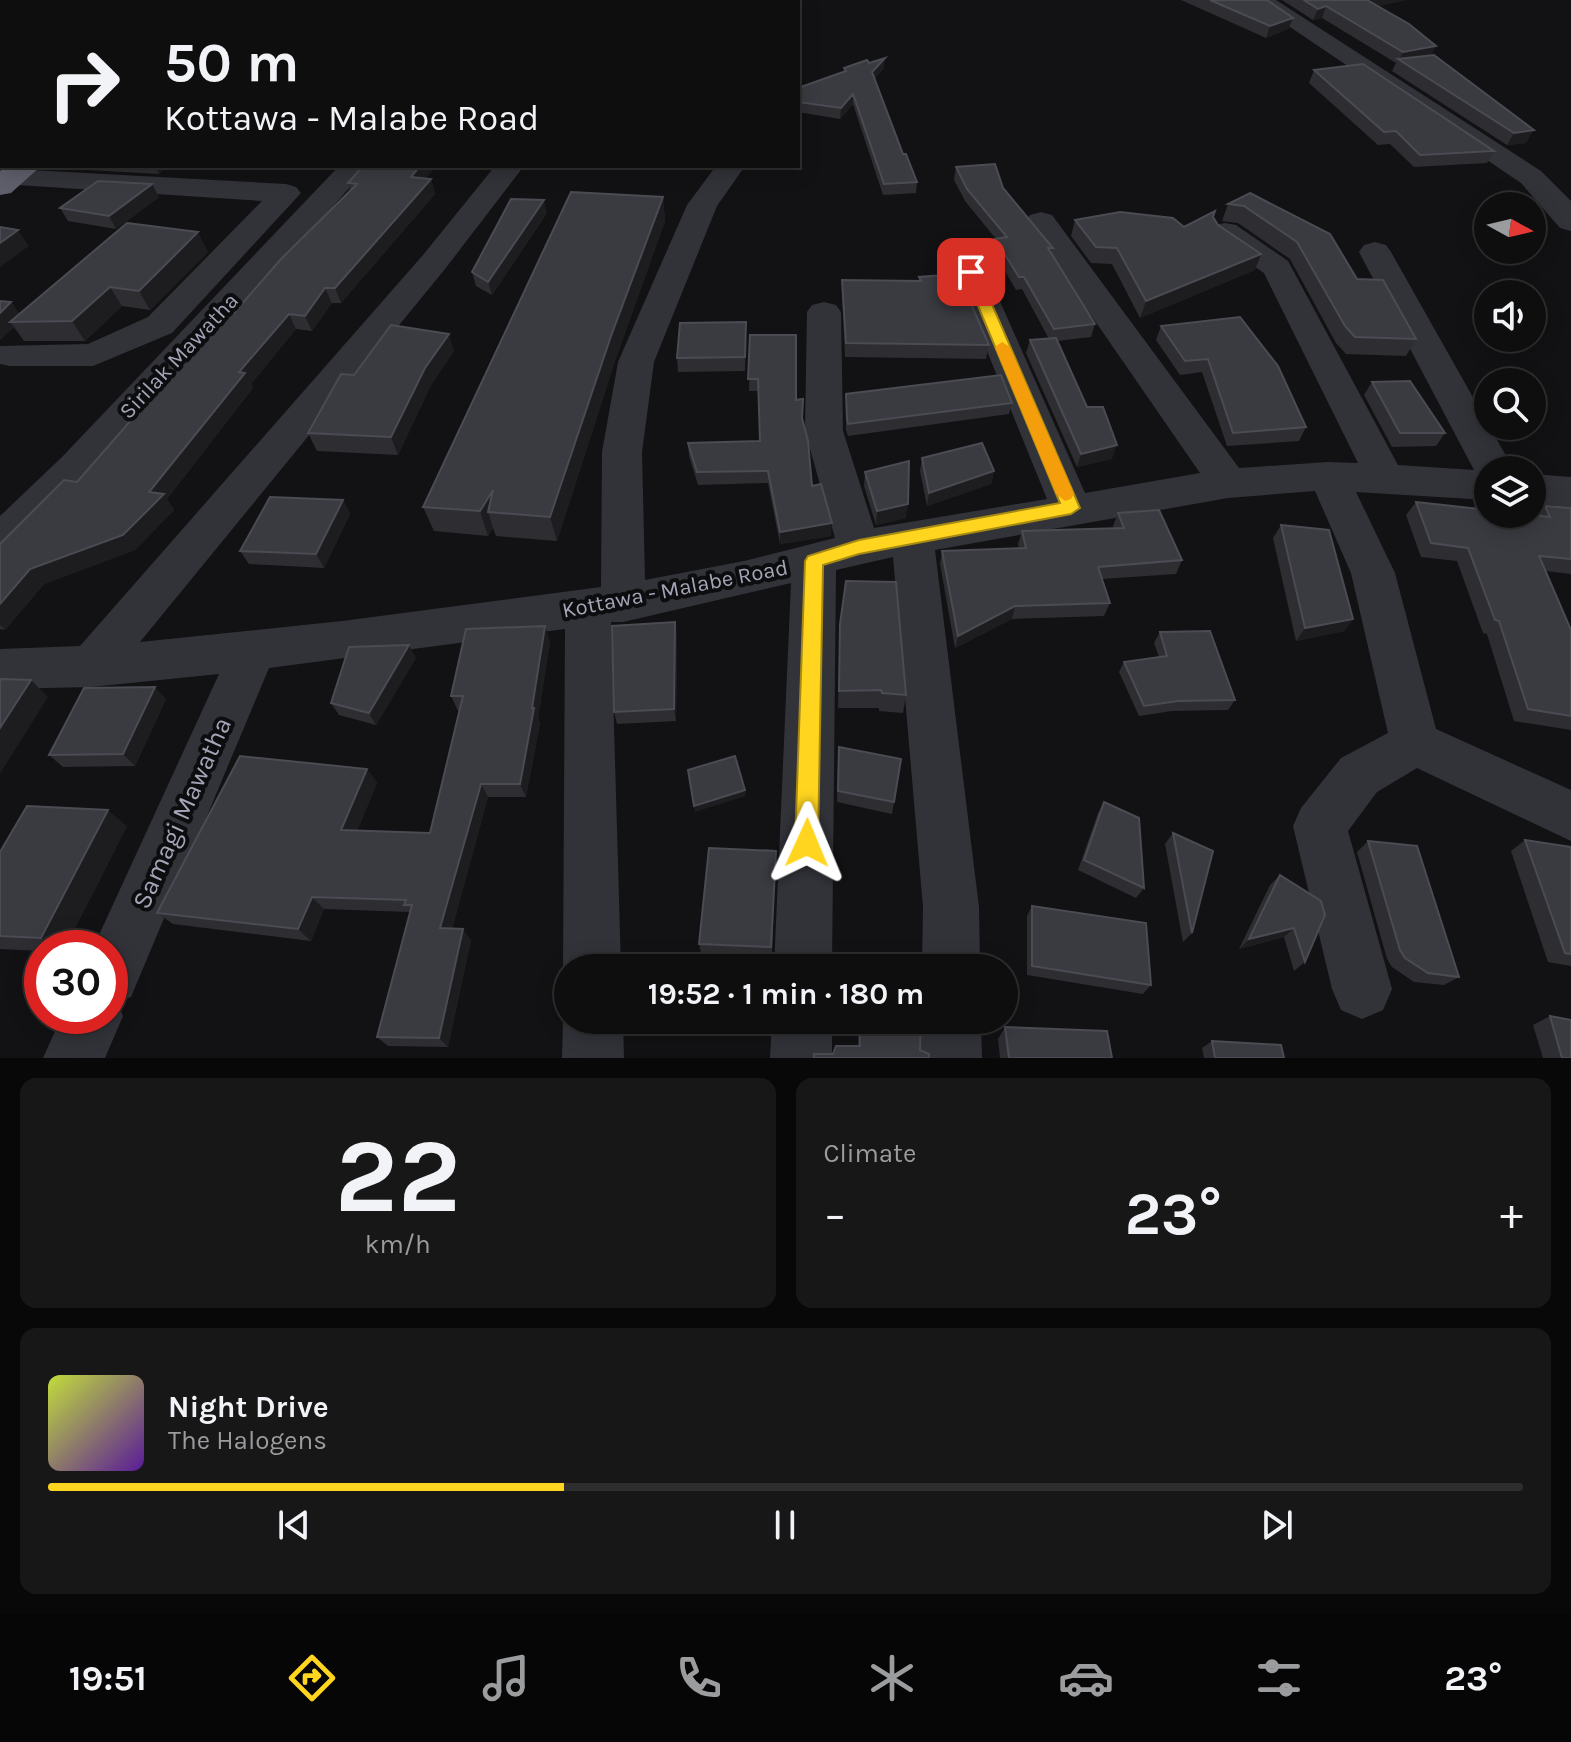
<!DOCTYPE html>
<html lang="en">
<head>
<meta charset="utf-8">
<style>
	:root { --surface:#0e0e0f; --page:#171718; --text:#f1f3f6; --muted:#9b9c9e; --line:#2e2e2f; --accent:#ffd51f }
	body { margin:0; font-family:Karla,sans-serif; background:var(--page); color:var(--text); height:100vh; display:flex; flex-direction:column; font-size:30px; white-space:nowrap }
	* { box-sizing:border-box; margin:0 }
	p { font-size:26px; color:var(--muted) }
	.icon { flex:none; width:44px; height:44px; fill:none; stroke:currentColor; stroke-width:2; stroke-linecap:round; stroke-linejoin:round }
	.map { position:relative; height:1058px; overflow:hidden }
	.sheet { display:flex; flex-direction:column; gap:20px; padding:20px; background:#080808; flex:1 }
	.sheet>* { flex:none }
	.guide { position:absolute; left:0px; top:0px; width:800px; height:168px; box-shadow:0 4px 20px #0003,0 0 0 2px var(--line); background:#0e0e0f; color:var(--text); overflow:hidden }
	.needle { width:52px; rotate:98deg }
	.buttons { position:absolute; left:1474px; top:192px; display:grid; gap:16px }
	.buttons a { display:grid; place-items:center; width:72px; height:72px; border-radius:50%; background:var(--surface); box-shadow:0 4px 20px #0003,0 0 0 2px var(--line); font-size:40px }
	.speed { position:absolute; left:24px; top:930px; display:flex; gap:16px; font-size:40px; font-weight:700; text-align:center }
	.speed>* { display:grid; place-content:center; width:104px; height:104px; border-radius:50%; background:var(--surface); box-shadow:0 4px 20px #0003,0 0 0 2px var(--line); line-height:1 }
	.speed .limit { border:12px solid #d22; background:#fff; color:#111 }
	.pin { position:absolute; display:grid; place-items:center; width:68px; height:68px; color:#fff; margin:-34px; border-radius:16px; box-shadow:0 4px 12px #0006 }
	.me { position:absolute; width:88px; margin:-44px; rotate:1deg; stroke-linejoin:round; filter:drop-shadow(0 0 6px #0008) }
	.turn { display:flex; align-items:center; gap:28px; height:168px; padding:0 32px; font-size:36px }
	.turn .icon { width:104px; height:104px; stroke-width:2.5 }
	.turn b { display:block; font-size:56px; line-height:68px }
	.big { font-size:60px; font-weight:700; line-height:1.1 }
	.sheet .widget { flex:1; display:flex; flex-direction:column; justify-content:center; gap:12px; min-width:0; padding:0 28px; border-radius:16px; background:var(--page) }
	.sheet .dial { align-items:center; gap:0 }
	.dial b { font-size:104px; line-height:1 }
	.song { display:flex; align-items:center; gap:24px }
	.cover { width:96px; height:96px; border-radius:12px; background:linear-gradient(135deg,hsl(70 70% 55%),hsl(270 70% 35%)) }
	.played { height:8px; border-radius:4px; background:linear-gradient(90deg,var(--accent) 35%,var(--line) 35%) }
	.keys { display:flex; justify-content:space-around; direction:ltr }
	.heat { display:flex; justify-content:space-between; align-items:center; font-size:44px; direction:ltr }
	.sheet .tiles { flex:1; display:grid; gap:20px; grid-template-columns:1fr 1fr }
	.widget:last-child { grid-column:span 2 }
	.trip { position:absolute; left:554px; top:954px; width:464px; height:80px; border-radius:40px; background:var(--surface); box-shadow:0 4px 20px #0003,0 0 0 2px var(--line); font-weight:700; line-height:80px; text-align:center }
	.dock { display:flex; height:128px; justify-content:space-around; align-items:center; background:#060606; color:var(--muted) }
	.dock .icon { width:56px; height:56px }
	.dock .current { color:var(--accent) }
	.dock b { font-size:36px; color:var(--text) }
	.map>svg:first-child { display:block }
</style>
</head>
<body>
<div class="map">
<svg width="1571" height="1058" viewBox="0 0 1571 1058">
	<rect width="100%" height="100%" fill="#121214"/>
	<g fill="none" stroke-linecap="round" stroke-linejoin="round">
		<path fill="#323339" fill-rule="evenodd" d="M1250,0H1276L1541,171L1571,201V231L1560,228L1521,183Z
			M339,166H369L90,477L15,553L0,558V516L62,457Z
			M495,166H524L445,269L140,642L342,621L601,587L602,452L618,362L687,205L716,166H745L717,206L654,362L642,452L645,580L744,561L835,538L805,431L807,312L812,305L824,302L836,305L841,312L843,431L874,528L1047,499L955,272L960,265L971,262L982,265L987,272L1085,493L1200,473L1026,221L1030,215L1041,212L1052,215L1239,468L1328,462L1358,463L1264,273L1214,239L1210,232L1214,225L1225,223L1236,225L1288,261L1398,465L1474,470L1359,252L1364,245L1375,242L1386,245L1391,252L1514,470H1488V500L1356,492L1395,573L1436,729L1571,790V841L1417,768L1377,792L1348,831L1392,989L1383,1010L1362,1019L1341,1010L1332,989L1293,826L1301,808L1341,758L1388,733L1351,573L1315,491L1228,498L935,550L979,907L980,968H922L923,907L893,557L836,570L832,968H774L791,583L623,622H611L621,968H568V980L563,968L565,629L269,668L131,997L117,1002L123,1016L105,1058H43L62,1016H110V948H93L219,674L91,687L0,689V649L80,646L423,255Z
			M12,169L286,184L296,187L301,193L172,333L93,366H10L0,364V346L88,344L148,317L262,201L2,184V172Z
			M1532,474L1571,477V507L1532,504Z
			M568,1008V1020H623L624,1058H562L563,1020Z
			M772,1020H832V1058H770Z
			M921,1020H981L982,1058H920Z"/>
		<path fill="#5e5f6b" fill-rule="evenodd" d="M7,166H41L11,193L0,195V171Z"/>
	</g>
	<path fill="#2e2e32" d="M102,0H299L297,2H129Z
		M1181,0H1267L1293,18L1288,29L1266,38Z
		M1282,0H1406L1378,6L1436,46L1431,55L1526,143L1507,145L1392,71L1396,63L1322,18L1313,20Z
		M869,63L884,68L874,79L903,154L917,182L916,193L883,195L853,104L840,119L798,112V88L844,72V68Z
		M1314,70L1494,151L1487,163L1414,167L1390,144L1378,145L1309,83Z
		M85,166H166L159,174L88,170Z
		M956,167L1003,188L1053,248L1051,253L1095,324L1091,337L1057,341L1087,407L1112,459L1077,467L1026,353L1030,340L1049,339L1022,289L1016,290L993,251L996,239L965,201L954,180Z
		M426,178L431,179L435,194L341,303H332L312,331L296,329L251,384L253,388L167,499L174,510L135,550L44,584L5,630L0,629V544L77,482L138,412L136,409L234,313L350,190L348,183Z
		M1250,193L1357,279L1416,339L1406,356L1346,354L1336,343L1290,259L1238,223L1222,221L1228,204Z
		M159,197L116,229L68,221L60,208Z
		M663,197L665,221L615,361L557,541L496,536L493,528L488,536L434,531L423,507Z
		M547,213L492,295L476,286L472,272Z
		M1213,217L1218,225L1261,254L1255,270L1140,318L1112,264L1091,263L1071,236L1075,220L1184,227Z
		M208,252L150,310L122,306L85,341H24L14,327L0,340L11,302L19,314Z
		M919,277L989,345L986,359L845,357L842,293V280L919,281Z
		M1161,326L1306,427L1299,441L1227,446L1202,372L1180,375L1156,340Z
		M746,335L745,371L678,372L677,358Z
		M750,335L796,400L802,418L812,486L831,536L780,544L768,483L698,485L689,456L688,443L760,441L758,391H749Z
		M454,351L431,385L398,455L317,451L308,433L354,375Z
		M1372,382L1445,433L1436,446L1392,447L1364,395Z
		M846,394L1012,403L1009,414L848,436L846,430Z
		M922,458L994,471L991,484L927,506L920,471Z
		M865,472L906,518L876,525L864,486Z
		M343,500L350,514L324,568L249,564L240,551Z
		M1416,502L1537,515L1545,506L1571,508V574L1546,571L1571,630V730L1514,721L1487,634L1483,633L1457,561L1421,557L1406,515Z
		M1118,513L1182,560L1176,574L1102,579L1110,603L1104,616L1012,619L955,648L940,564L942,551L1019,548L1018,544L1022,531L1113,528V526Z
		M1281,525L1353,619L1344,631L1296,641L1273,538Z
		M675,622L677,635L676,721L617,724L614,712Z
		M840,624L906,695L903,713L879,711V708H838Z
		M1160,632L1235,700L1228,710L1172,711L1139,716L1119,672L1124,662L1159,657L1154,643Z
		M550,642L538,718L540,723L526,797H488L452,929L471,940L448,1047L388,1046L377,1037L410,912L324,909L311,941L173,924L157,913L367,769L377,783L357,831L430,833L460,711H458L451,696Z
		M416,658L376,725L339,715L331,703Z
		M166,699L135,766L63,767L49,755Z
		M838,759H901L892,814L837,802Z
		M1104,802L1144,888L1136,898L1078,870L1098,813Z
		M127,826L65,948H42V951L0,949V852Z
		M1173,833L1192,933L1183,942L1165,844Z
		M1525,840L1571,847V966L1548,962L1511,851Z
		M1368,841L1459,977L1444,985L1414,982L1392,967L1387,959L1357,852Z
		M776,851L772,956L701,953L699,944Z
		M1280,875L1305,962L1294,971L1284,937L1239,949L1270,885Z
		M1032,906L1151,985L1143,994L1027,975V916Z
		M1550,1016L1571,1058H1543L1533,1025Z
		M858,1020H921L920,1050L833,1054L858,1046Z
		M1005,1027L1112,1058H1000L998,1039Z
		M1212,1041L1284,1058H1204L1202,1048Z"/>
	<path fill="#1d1d20" d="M281,0H299L297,2H279Z
		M1364,0H1406L1360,10Z
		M1326,6L1322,18L1313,20L1318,9Z
		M1293,18L1288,29L1266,38L1270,26Z
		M1436,46L1430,58L1399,60L1403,52Z
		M885,58L884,68L871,83L872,72Z
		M853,94V104L840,119L841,108Z
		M1534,130L1526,143L1507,145L1514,133Z
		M155,166H166L159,174Z
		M420,166H436L415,192L411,177Z
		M431,179L435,194L341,303L335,288Z
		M152,184L159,197L116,229L109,216Z
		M663,197L665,221L615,361L557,541L550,517L611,336Z
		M544,200L547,213L492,295L488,282Z
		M18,230L29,246L0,267V243Z
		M198,232L208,252L150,310L139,291Z
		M1261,254L1255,270L1140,318L1146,301Z
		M110,287L122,306L85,341L72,321Z
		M325,288L332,303L312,331L305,316Z
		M11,302L23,318L10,322L14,327L0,340V313Z
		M289,314L296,329L251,384L253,388L167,499L174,510L135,550L44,584L5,630L0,625V604L30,569L149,492L239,372Z
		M449,334L454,351L431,385L398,455L391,437L425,368Z
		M1117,445L1112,459L1077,467L1081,454Z
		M994,471L991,484L927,506L929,493Z
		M493,490L488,512L493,528L488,536L480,511Z
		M343,500L350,514L324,568L316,554Z
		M908,504L906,518L876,525L877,511Z
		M832,523L831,536L780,544V532Z
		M1015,606L1012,619L955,648L958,636Z
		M1353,619L1344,631L1296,641L1305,628Z
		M675,622L677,635L676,721L674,709Z
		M545,626L550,642L538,718L540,723L526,797L520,784Z
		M409,645L416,658L376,725L369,713Z
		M31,680L48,697L0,774V728Z
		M155,687L166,699L135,766L123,754Z
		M367,769L377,783L352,843L341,830Z
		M481,784L488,797L449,940L440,928Z
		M745,790L746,796L695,812L694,806Z
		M108,810L127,826L65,948H57L41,938Z
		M312,897L324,909L311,941L298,929Z
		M1294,928L1284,937L1239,949L1249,939Z
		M463,929L471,940L448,1047L439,1038Z"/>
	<path fill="#3a3b40" stroke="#4a4b53" stroke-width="2" d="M232,0H281L279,2H230Z
		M1210,0H1267L1293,18L1270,26Z
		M1304,0H1367L1409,24L1436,46L1403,52L1326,6L1318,9Z
		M1434,55L1534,130L1514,133L1398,59Z
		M885,58L872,72L903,154H906L917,182L884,184L853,94L841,108L798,102V88L846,71L844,68L867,60L869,63Z
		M1363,64L1494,151L1420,155L1396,131L1384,132L1314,70Z
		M995,164L1003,188L1053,248H1048L1095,324L1054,329L1024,277H1019L995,239L1007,237L967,189L956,167Z
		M363,166H420L411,177L431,179L335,288H325L305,316L289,314L239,372L245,373L149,492L164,494L123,535L30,569L0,604V544L64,480L77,482L140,410L136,409L226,312L234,313L281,259L357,184L348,183Z
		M98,181L152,184L109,216L60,208Z
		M571,192L663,197L611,336L550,517L488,512L493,490L480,511L423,507Z
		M1250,193L1330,234L1357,279L1383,280L1416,339L1355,337L1345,326L1297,242L1244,206L1228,204Z
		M511,199L544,200L488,282L472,272Z
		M1215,211L1213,217L1218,225L1261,254L1146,301L1117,248L1096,247L1075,220L1120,212L1173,218L1184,227Z
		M127,223L198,232L139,291L110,287L72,321L10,322Z
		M0,227L18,230L0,243Z
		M958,274L989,345L846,343L842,280L921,281L919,277Z
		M0,301L11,302L0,313Z
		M1240,317L1278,366L1306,427L1233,433L1208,359L1185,361L1161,326Z
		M746,322L745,357L677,358L680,323Z
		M391,325L449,334L425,368L391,437L308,433L341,374L354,375Z
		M750,335H796V400L803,399L802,418L808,441L812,486L821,484L832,523L780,532L768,471L697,472L688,443L760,441L758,379H748Z
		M1056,338L1087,407H1103L1117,445L1081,454L1030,340Z
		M1001,375L1012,403L848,424L847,419L846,394Z
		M1410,381L1445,433H1400L1372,382Z
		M982,443L994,471L929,493L922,458Z
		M909,461L908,504L877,511L865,472Z
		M270,497L343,500L316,554L240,551Z
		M1416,502L1488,510V514H1525L1550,517L1545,506L1571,508V559L1539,556L1571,630V716L1528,709L1499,621L1495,620L1468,548L1431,543Z
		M1159,510L1182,560L1098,567L1110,603L1015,606L958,636L942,551L1026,548L1022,531L1124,528L1118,513Z
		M1281,525L1329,530L1353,619L1305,628Z
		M846,581L896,582L906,695L882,693L881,690L839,691L840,624Z
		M675,622L674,709L614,712L612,626Z
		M545,626L532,708H534L520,784H481L440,928L463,929L439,1038L377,1037L412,905H404L406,900L312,897L298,929L157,913L240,756L367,769L341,830L430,833L463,696H451L466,629Z
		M1210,631L1235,700L1178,701L1144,706L1124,662L1167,656L1160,632Z
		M409,645L369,713L331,703L349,647Z
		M0,679L31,680L0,728Z
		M155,687L123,754L49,755L84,688Z
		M839,747L901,759L894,802L838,791Z
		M735,756L745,790L694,806L688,770Z
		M1104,802L1139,818L1144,888L1084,860Z
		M27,806L108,810L41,938L0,936V852Z
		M1173,833L1213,851L1192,933Z
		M1525,840L1571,847V954L1565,953Z
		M1368,841L1417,846L1459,977L1428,973L1405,958L1400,950Z
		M709,848L776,851L771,947L699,944Z
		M1280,875L1321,901L1325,915L1305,962L1294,928L1249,939Z
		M1032,906L1146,923L1151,985L1032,966Z
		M1550,1016L1571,1020V1058H1561H1562Z
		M860,1020H921L920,1050L929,1054V1058H814V1054H833L836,1046H860Z
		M1005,1027L1107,1031L1112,1058H1009Z
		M1212,1041L1281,1045L1284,1058H1215Z"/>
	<path fill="#ffd51f" stroke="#a68a14" stroke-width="2" d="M971,267L978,272L1080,508L1071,514L859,554L823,565L818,843L815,851L807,854L799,851L795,843L805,561L808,556L859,540L1060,503L964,272Z"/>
	<path fill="#f59e0b" d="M1002,342L1010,347L1074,494L1071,499L1065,501L1056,494L995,347Z"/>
	<g text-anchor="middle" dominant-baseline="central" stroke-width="8" stroke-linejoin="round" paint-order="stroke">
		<g font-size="22" fill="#a2a5b6" stroke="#0d0d0f">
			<text transform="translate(179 356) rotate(-47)">Sirilak Mawatha</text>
			<text transform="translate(675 589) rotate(-11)">Kottawa - Malabe Road</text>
		</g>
		<g font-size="26" fill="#a2a5b6" stroke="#0d0d0f">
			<text transform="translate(182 813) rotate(-66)">Samagi Mawatha</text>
		</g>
	</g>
</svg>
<div class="buttons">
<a><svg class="needle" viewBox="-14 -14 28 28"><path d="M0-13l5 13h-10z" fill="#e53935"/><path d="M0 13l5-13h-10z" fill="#9b9c9e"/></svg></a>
<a><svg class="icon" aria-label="sound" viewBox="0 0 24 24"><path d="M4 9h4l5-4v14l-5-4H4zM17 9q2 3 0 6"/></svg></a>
<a><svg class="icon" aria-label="search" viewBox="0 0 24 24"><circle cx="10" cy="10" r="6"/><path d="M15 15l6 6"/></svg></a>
<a><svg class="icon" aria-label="layers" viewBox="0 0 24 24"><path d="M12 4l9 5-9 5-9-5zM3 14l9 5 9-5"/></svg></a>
</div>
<div class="speed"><div class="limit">30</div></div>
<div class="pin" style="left:971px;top:272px;background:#d93025"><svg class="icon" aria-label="arrive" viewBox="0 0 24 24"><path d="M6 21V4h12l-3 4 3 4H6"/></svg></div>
<svg class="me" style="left:807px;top:843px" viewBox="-20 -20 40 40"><path d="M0-17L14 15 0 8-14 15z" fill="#ffd51f" stroke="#fff" stroke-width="4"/></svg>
<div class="trip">19:52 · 1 min · 180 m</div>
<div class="guide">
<div class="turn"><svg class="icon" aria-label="right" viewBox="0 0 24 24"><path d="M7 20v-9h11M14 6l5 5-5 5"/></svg><div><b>50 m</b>Kottawa - Malabe Road</div></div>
</div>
</div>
<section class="sheet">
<div class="tiles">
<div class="widget dial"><b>22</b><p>km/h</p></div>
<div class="widget"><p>Climate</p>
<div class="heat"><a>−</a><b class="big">23°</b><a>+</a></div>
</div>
<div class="widget">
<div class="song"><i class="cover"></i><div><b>Night Drive</b><p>The Halogens</p></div></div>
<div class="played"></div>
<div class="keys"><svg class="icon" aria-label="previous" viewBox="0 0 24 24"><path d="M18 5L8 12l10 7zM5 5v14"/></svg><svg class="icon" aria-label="pause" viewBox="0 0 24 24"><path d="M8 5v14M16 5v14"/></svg><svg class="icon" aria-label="next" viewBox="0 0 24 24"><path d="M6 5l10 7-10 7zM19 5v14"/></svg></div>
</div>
</div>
</section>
<nav class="dock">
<b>19:51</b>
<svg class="icon current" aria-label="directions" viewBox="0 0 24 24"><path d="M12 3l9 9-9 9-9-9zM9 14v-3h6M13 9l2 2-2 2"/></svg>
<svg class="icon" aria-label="music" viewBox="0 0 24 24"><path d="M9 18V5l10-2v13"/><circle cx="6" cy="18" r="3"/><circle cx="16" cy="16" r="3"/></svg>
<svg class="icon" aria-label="phone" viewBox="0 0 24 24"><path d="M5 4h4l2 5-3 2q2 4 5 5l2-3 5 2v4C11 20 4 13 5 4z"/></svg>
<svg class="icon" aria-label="climate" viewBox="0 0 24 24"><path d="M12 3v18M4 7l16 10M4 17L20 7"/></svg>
<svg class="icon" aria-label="car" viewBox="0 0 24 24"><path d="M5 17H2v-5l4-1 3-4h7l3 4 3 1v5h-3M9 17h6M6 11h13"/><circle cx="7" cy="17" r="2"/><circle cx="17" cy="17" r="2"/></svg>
<svg class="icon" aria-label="filters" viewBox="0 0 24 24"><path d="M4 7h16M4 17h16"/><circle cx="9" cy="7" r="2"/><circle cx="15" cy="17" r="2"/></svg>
<b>23°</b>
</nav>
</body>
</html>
